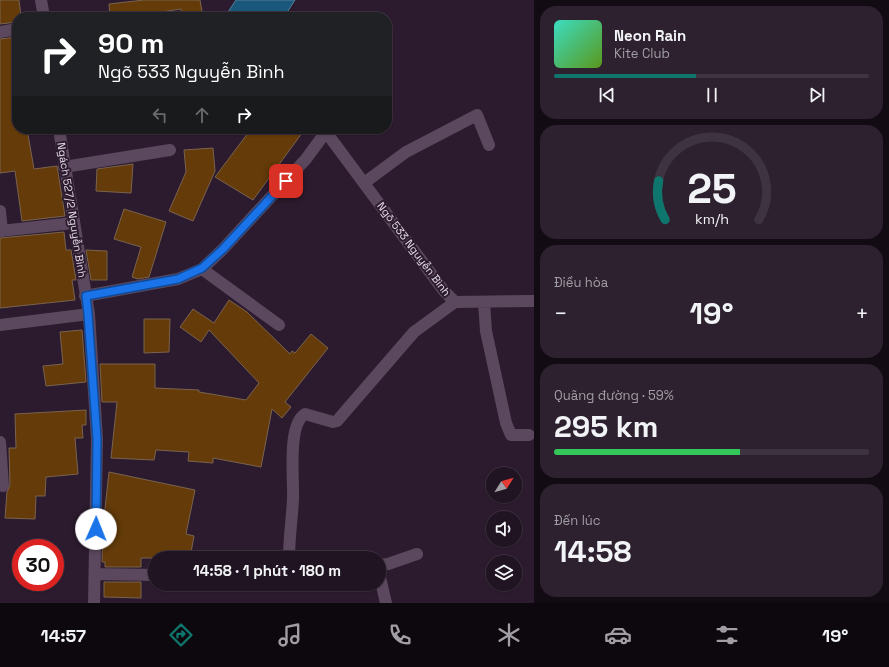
<!DOCTYPE html>
<html lang="vi">
<head>
<meta charset="utf-8">
<style>
	:root { --surface:#211422; --page:#2d212f; --text:#f1f3f6; --muted:#a29ea5; --line:#3e3340; --accent:#0f766e }
	body { margin:0; font-family:"Space Grotesk",sans-serif; background:var(--page); color:var(--text); height:100vh; display:flex; flex-direction:column; font-size:15px; white-space:nowrap }
	* { box-sizing:border-box; margin:0 }
	p { font-size:13px; color:var(--muted) }
	.icon { flex:none; width:22px; height:22px; fill:none; stroke:currentColor; stroke-width:2; stroke-linecap:round; stroke-linejoin:round }
	.map { position:relative; flex:1; overflow:hidden }
	.drawer { display:flex; flex-direction:column; gap:6px; padding:6px; background:#120b13; width:355px }
	.drawer>* { flex:none }
	.banner { position:absolute; left:12px; top:12px; width:380px; height:122px; border-radius:16px; box-shadow:0 1px 3px #0004,0 0 0 1px var(--line); background:#202124; color:#fff; overflow:hidden }
	.needle { width:26px; rotate:53deg }
	.fabs { position:absolute; left:486px; top:467px; display:grid; gap:8px }
	.fabs a { display:grid; place-items:center; width:36px; height:36px; border-radius:50%; background:var(--surface); box-shadow:0 1px 3px #0004,0 0 0 1px var(--line); font-size:20px }
	.speed { position:absolute; left:12px; top:539px; display:flex; gap:8px; font-size:20px; font-weight:700; text-align:center }
	.speed>* { display:grid; place-content:center; width:52px; height:52px; border-radius:50%; background:var(--surface); box-shadow:0 1px 3px #0004,0 0 0 1px var(--line); line-height:1 }
	.speed .limit { border:6px solid #d22; background:#fff; color:#111 }
	.pin { position:absolute; display:grid; place-items:center; width:34px; height:34px; color:#fff; margin:-17px; border-radius:8px; box-shadow:0 2px 6px #0006 }
	.me { position:absolute; width:44px; margin:-22px; rotate:1deg; stroke-linejoin:round; filter:drop-shadow(0 0 3px #0008) }
	.turn { display:flex; align-items:center; gap:14px; height:84px; padding:0 20px; font-size:18px }
	.turn .icon { width:52px; height:52px; stroke-width:2.5 }
	.turn b { display:block; font-size:28px; line-height:34px }
	.lanes { display:flex; align-items:center; height:38px; padding:0 20px; background:#0003; justify-content:center; gap:20px; direction:ltr }
	.lanes .off { opacity:.35 }
	.big { font-size:30px; font-weight:800; line-height:1.1 }
	.drawer .widget { flex:1; display:flex; flex-direction:column; justify-content:center; gap:6px; min-width:0; padding:0 14px; border-radius:16px; background:var(--page) }
	.drawer .dial { align-items:center; gap:0 }
	.dial svg { height:104px; overflow:visible; fill:none; stroke:var(--line); stroke-width:7; stroke-linecap:round; text-anchor:middle }
	.dial text { fill:var(--text); stroke:none }
	.song { display:flex; align-items:center; gap:12px }
	.cover { width:48px; height:48px; border-radius:6px; background:linear-gradient(135deg,hsl(170 70% 55%),hsl(90 70% 35%)) }
	.played { height:4px; border-radius:2px; background:linear-gradient(90deg,var(--accent) 45%,var(--line) 45%) }
	.keys { display:flex; justify-content:space-around; direction:ltr }
	.heat { display:flex; justify-content:space-between; align-items:center; font-size:22px; direction:ltr }
	.charge { height:6px; border-radius:3px; background:linear-gradient(90deg,#34c759 59%,var(--line) 0) }
	.trip { position:absolute; left:148px; top:551px; width:238px; height:40px; border-radius:20px; background:var(--surface); box-shadow:0 1px 3px #0004,0 0 0 1px var(--line); font-weight:800; line-height:40px; text-align:center }
	.dock { display:flex; height:64px; justify-content:space-around; align-items:center; background:#0d080e; color:var(--muted) }
	.dock .icon { width:28px; height:28px }
	.dock .current { color:var(--accent) }
	.dock b { font-size:18px; color:var(--text) }
	main { display:flex; flex:1; min-height:0 }
	.map>svg:first-child { display:block }
</style>
</head>
<body>
<main>
<div class="map">
<svg width="534" height="603" viewBox="0 0 534 603">
	<rect width="100%" height="100%" fill="#2c1b2e"/>
	<path fill="#19587a" stroke="#567f9a" d="M236,0H295L284,17H236L228,12Z"/>
	<path fill="#643b09" stroke="#7a634e" d="M0,0H19L21,17H17V22L0,24Z
		M144,0H200L203,17H182L181,9L141,15V17H110L109,4Z
		M17,37V129H27L34,169L57,166L65,216L22,221L15,171L0,173V39Z
		M251,129H305L253,200L215,177Z
		M213,148L215,171L193,221L169,211L186,172L184,150Z
		M133,164L131,193L96,191L97,169Z
		M124,209L166,222L149,277L138,279L132,277L141,247L114,239Z
		M64,232L66,250H71L76,280H72L75,300L0,308V238Z
		M86,250L107,251V280H91Z
		M229,300L247,312L290,354L292,351L295,353L311,334L328,348L285,402L291,407L282,418L272,409L261,467L213,458V463L188,461L189,452L156,450L154,460L111,458L117,402H102L100,364H155V388L199,390V392L246,400L259,383L209,330L201,342L180,327L193,309L214,323Z
		M144,319H170L169,352L144,353Z
		M82,330L86,382L46,386L43,366L63,364L60,332Z
		M86,410V425H82L83,438H75L78,474L46,477L45,496H36L35,519L5,518L7,492L10,485L9,448H16L15,414Z
		M109,472L195,490L186,534L194,536L190,558H141V567H105V562H102L103,527Z
		M104,582H141V598L104,597Z"/>
	<g fill="none" stroke-linecap="round" stroke-linejoin="round">
		<path stroke="#5c485e" stroke-width="12" d="M41,0L44,17
			M0,32L17,29
			M59,129L89,314L97,439L94,603
			M326,132L444,291L455,302L534,301
			M64,167L170,150
			M364,183L406,152L477,115L489,145
			M0,211L2,231
			M0,231L73,223
			M202,269L279,325
			M85,296L178,279L202,269L223,249L306,159L328,129
			M484,302L486,331L506,423L511,435H529
			M0,325L89,314
			M0,442L3,486
			M289,558C289,538 292,519 293,499C294,479 287,425 305,414L333,422L337,421L414,332L455,302
			M379,565L388,564L417,554
			M379,573L386,603
			M95,574L155,575"/>
	</g>
	<g fill="none" stroke-linecap="round" stroke-linejoin="round">
		<g stroke="#114b97" stroke-width="10">
			<path id="route" d="M96,529L97,439L88,314L86,296L178,279L202,268L223,249L286,181"/>
		</g>
		<use href="#route" stroke="#1a73e8" stroke-width="7"/>
	</g>
	<g text-anchor="middle" dominant-baseline="central" stroke-width="4" stroke-linejoin="round" paint-order="stroke">
		<g font-size="11" fill="#e4d9e6" stroke="#2c1b2e">
			<text transform="translate(72 210) rotate(81)">Ngách 527/2 Nguyễn Bình</text>
			<text transform="translate(414 249) rotate(53)">Ngõ 533 Nguyễn Bình</text>
		</g>
	</g>
</svg>
<div class="fabs">
<a><svg class="needle" viewBox="-14 -14 28 28"><path d="M0-13l5 13h-10z" fill="#e53935"/><path d="M0 13l5-13h-10z" fill="#a29ea5"/></svg></a>
<a><svg class="icon" aria-label="sound" viewBox="0 0 24 24"><path d="M4 9h4l5-4v14l-5-4H4zM17 9q2 3 0 6"/></svg></a>
<a><svg class="icon" aria-label="layers" viewBox="0 0 24 24"><path d="M12 4l9 5-9 5-9-5zM3 14l9 5 9-5"/></svg></a>
</div>
<div class="speed"><div class="limit">30</div></div>
<div class="pin" style="left:286px;top:181px;background:#d93025"><svg class="icon" aria-label="arrive" viewBox="0 0 24 24"><path d="M6 21V4h12l-3 4 3 4H6"/></svg></div>
<svg class="me" style="left:96px;top:529px" viewBox="-20 -20 40 40"><circle r="19" fill="#fff"/><path d="M0-13L10 11 0 6-10 11z" fill="#1a73e8"/></svg>
<div class="trip">14:58 · 1 phút · 180 m</div>
<div class="banner">
<div class="turn"><svg class="icon" aria-label="right" viewBox="0 0 24 24"><path d="M7 20v-9h11M14 6l5 5-5 5"/></svg><div><b>90 m</b>Ngõ 533 Nguyễn Bình</div></div>
<div class="lanes"><svg class="icon off" aria-label="left" viewBox="0 0 24 24"><path d="M17 20v-9H6M10 6l-5 5 5 5"/></svg><svg class="icon off" aria-label="ahead" viewBox="0 0 24 24"><path d="M12 20V5M6 11l6-6 6 6"/></svg><svg class="icon" aria-label="right" viewBox="0 0 24 24"><path d="M7 20v-9h11M14 6l5 5-5 5"/></svg></div>
</div>
</div>
<section class="drawer">
<div class="widget">
<div class="song"><i class="cover"></i><div><b>Neon Rain</b><p>Kite Club</p></div></div>
<div class="played"></div>
<div class="keys"><svg class="icon" aria-label="previous" viewBox="0 0 24 24"><path d="M18 5L8 12l10 7zM5 5v14"/></svg><svg class="icon" aria-label="pause" viewBox="0 0 24 24"><path d="M8 5v14M16 5v14"/></svg><svg class="icon" aria-label="next" viewBox="0 0 24 24"><path d="M6 5l10 7-10 7zM19 5v14"/></svg></div>
</div>
<div class="widget dial"><svg viewBox="0 0 100 80">
<path d="M14 69A42 42 0 1 1 86 69"/>
<path d="M14 69A42 42 0 0 1 9 39" stroke="#0f766e"/>
<text x="50" y="56" font-size="32" font-weight="700">25</text>
<text x="50" y="72" font-size="11">km/h</text>
</svg></div>
<div class="widget"><p>Điều hòa</p>
<div class="heat"><a>−</a><b class="big">19°</b><a>+</a></div>
</div>
<div class="widget"><p>Quãng đường · 59%</p><b class="big">295 km</b><div class="charge"></div></div>
<div class="widget"><p>Đến lúc</p><b class="big">14:58</b></div>
</section>
</main>
<nav class="dock">
<b>14:57</b>
<svg class="icon current" aria-label="directions" viewBox="0 0 24 24"><path d="M12 3l9 9-9 9-9-9zM9 14v-3h6M13 9l2 2-2 2"/></svg>
<svg class="icon" aria-label="music" viewBox="0 0 24 24"><path d="M9 18V5l10-2v13"/><circle cx="6" cy="18" r="3"/><circle cx="16" cy="16" r="3"/></svg>
<svg class="icon" aria-label="phone" viewBox="0 0 24 24"><path d="M5 4h4l2 5-3 2q2 4 5 5l2-3 5 2v4C11 20 4 13 5 4z"/></svg>
<svg class="icon" aria-label="climate" viewBox="0 0 24 24"><path d="M12 3v18M4 7l16 10M4 17L20 7"/></svg>
<svg class="icon" aria-label="car" viewBox="0 0 24 24"><path d="M5 17H2v-5l4-1 3-4h7l3 4 3 1v5h-3M9 17h6M6 11h13"/><circle cx="7" cy="17" r="2"/><circle cx="17" cy="17" r="2"/></svg>
<svg class="icon" aria-label="filters" viewBox="0 0 24 24"><path d="M4 7h16M4 17h16"/><circle cx="9" cy="7" r="2"/><circle cx="15" cy="17" r="2"/></svg>
<b>19°</b>
</nav>
</body>
</html>
